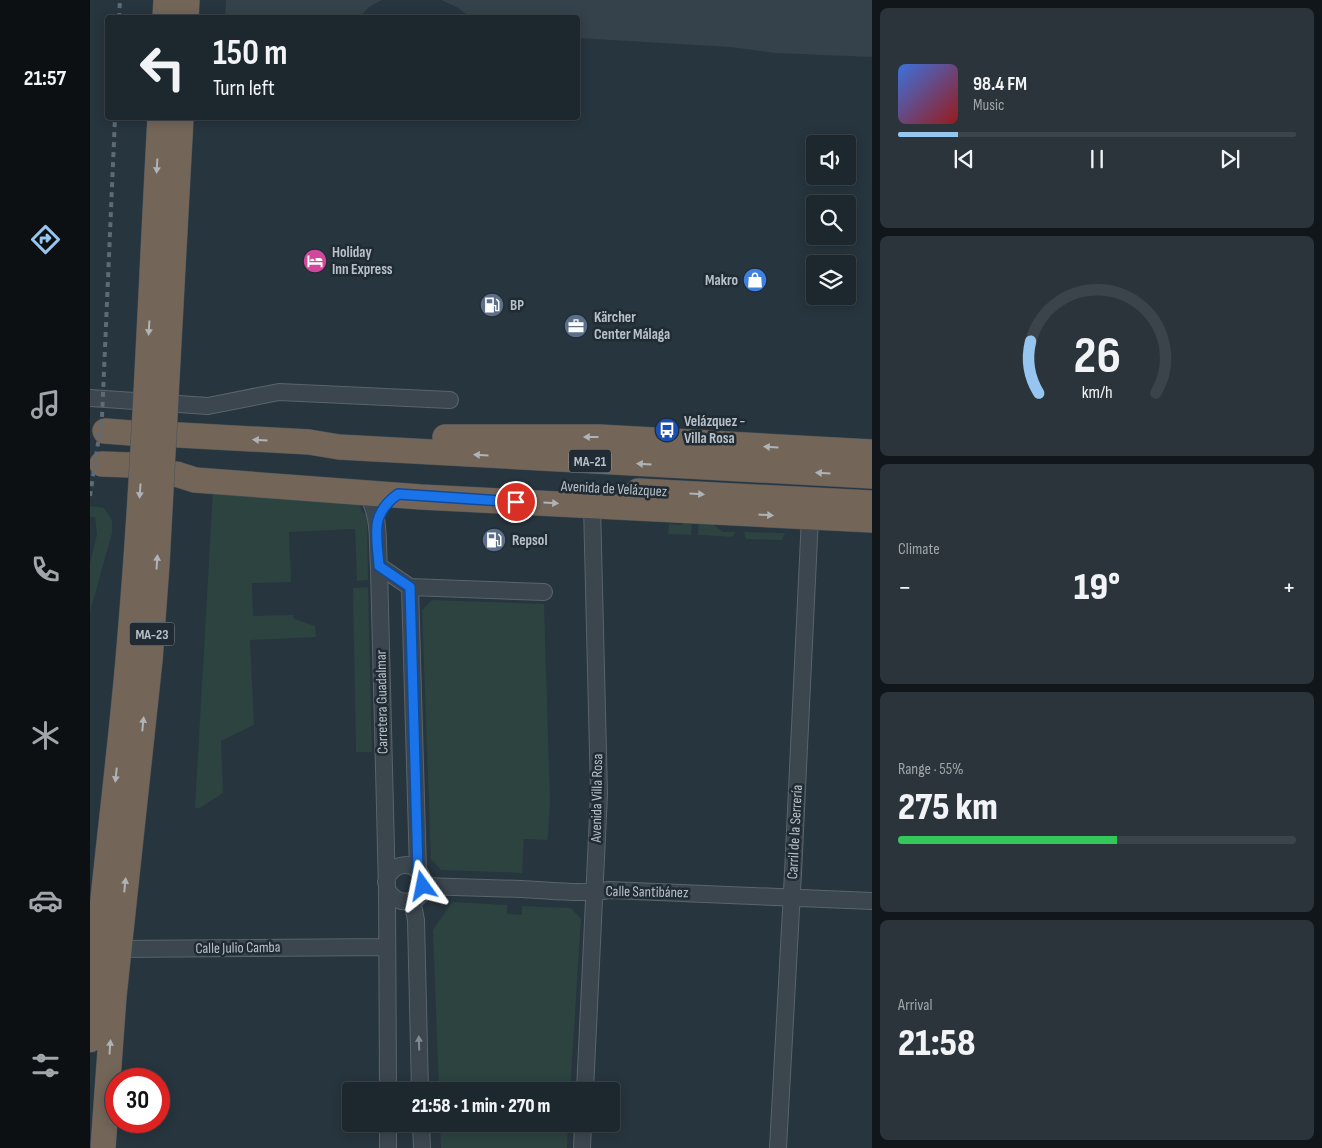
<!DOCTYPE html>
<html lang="en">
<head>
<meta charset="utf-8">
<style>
	:root { --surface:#1d282e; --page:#2a343a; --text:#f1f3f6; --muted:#a0a6aa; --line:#3b444a; --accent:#96c6f0 }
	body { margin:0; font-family:"Sofia Sans Condensed",sans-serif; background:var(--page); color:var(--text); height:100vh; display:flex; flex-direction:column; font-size:19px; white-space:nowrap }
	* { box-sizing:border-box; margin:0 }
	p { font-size:16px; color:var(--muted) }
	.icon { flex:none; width:28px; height:28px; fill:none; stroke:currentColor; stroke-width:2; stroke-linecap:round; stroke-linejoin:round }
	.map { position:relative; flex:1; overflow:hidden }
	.sheet { display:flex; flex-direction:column; gap:8px; padding:8px; background:#101619; width:450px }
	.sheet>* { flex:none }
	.guide { position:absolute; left:15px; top:15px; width:475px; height:105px; border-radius:5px; box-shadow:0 2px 12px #0003,0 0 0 1px var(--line); background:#1d282e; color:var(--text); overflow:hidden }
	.buttons { position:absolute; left:716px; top:135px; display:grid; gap:10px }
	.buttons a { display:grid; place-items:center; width:50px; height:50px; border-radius:5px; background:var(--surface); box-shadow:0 2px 12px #0003,0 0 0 1px var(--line); font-size:25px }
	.speed { position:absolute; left:15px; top:1068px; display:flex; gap:10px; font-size:25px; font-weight:700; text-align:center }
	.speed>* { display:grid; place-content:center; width:65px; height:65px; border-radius:50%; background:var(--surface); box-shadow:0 2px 12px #0003,0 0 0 1px var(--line); line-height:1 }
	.speed .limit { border:8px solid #d22; background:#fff; color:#111 }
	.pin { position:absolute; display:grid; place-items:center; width:42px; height:42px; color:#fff; margin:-21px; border:2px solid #fff; border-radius:50%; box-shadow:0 1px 5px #0007 }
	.me { position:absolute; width:55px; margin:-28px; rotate:348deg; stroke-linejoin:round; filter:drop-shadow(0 0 4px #0008) }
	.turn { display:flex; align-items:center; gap:18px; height:105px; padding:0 25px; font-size:22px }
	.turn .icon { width:65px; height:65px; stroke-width:2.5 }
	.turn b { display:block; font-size:35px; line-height:42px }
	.big { font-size:38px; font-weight:800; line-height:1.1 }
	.sheet .card { flex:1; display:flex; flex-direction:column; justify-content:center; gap:8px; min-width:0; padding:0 18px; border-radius:8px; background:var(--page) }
	.sheet .dial { align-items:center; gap:0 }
	.dial svg { height:130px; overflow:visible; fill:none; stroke:var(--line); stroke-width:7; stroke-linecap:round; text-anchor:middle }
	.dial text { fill:var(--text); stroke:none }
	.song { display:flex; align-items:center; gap:15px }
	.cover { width:60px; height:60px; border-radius:8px; background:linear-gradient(135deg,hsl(220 70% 55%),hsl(0 70% 35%)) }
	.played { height:5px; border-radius:2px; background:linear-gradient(90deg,var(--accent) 15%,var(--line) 15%) }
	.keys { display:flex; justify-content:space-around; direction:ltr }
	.heat { display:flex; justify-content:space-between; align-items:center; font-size:28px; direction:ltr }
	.charge { height:8px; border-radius:4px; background:linear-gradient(90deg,#34c759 55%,var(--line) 0) }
	.trip { position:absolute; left:252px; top:1082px; width:278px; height:50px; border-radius:5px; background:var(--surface); box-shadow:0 2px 12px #0003,0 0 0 1px var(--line); font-weight:800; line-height:50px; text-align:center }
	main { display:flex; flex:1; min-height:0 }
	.menu { display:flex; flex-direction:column; width:90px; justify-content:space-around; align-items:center; background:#0c1012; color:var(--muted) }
	.menu .icon { width:35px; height:35px }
	.menu .current { color:var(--accent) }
	.menu b { font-size:22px; color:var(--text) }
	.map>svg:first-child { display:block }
</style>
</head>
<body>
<main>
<nav class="menu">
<b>21:57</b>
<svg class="icon current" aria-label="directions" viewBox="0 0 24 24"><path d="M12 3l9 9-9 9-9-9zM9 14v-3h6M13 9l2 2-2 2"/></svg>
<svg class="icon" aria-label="music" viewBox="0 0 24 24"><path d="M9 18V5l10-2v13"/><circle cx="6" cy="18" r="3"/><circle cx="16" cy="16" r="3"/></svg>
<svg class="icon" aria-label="phone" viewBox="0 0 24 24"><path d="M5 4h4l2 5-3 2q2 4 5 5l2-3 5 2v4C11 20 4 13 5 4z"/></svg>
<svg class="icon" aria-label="climate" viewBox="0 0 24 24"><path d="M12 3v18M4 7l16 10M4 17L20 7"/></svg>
<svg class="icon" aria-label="car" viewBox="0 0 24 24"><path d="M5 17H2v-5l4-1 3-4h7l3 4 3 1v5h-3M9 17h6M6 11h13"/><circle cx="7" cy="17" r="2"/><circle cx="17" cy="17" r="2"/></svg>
<svg class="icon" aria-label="filters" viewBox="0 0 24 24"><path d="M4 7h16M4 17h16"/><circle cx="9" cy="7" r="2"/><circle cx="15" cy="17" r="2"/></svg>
</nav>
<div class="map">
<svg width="782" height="1148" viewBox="0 0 782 1148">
	<rect width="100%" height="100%" fill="#27353e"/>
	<path fill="#35424b" d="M136,0H292L279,7L269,17L135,18Z
		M351,0H782V57L686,53L640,47L488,38V18L380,17L367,7Z"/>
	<path fill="#2c4340" d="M123,490L269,504L273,513L277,514L278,580L267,581L265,529L199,532L201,582L162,583L163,616L203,615L204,619L225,626L226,637L160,640L164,725L131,741L133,793L110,808H105Z
		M0,506L14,508L22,520V533L0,612V564L7,534L5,517H0Z
		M609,518L616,519L633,532H646L642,537L608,535Z
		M602,520L601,535L578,534L579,524L590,525Z
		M654,532L695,533L692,540L656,539Z
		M278,587L282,752H266L263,588Z
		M342,600L454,604L460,800L458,836L457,840L434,839L432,873L351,870L341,859L332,610Z
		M362,902L417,905V914L432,915V906L481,908L491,919L480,1091H349L343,930Z
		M350,1124H478L477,1148H351Z"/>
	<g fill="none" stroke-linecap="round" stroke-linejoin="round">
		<g stroke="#59646c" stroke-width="18">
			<path id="minor" d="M0,398L118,406L189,392L360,400
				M275,492C291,513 287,542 289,568L297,889L298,1091
				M289,566L320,587L328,871
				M320,587L454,592
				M296,882C300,860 330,859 333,882C336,904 306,909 297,889
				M333,886C366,887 399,888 432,889C462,891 491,894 520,890L782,901
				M322,900L326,920L330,1091
				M21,949L297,947
				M495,1091L509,794L502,506
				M298,1124V1148
				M331,1124L332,1148
				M492,1148L493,1124
				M688,1148L703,873L720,517"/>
		</g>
		<g stroke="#465159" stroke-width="26">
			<path id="highway" d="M75,18L76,0
				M96,18L97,0
				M15,431L41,433
				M89,435L219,442L249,447L782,476
				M355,437H509L782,452
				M12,464L40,465
				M86,474L105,480L331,497L782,520
				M548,491L782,503"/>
		</g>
		<use href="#minor" stroke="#3b464e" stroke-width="16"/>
		<use href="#highway" stroke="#746559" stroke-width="25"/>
		<path stroke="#5e6b75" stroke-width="4" stroke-dasharray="5 5" stroke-linecap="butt" d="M29,18L30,0
			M0,496L12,417L25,118"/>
		<g stroke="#465159" stroke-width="26" stroke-linecap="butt">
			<path id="highway-bridge" d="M0,1040C9,913 27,787 38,660C54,480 60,298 70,118
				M13,1148L24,996L60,660L67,564L91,118"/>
		</g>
		<use href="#highway-bridge" stroke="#746559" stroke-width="25"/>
	</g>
	<defs><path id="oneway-solid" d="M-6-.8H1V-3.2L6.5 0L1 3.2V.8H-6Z" transform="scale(1.25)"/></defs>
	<g fill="#aeb3b8">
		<use href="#oneway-solid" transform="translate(67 166) rotate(93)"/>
		<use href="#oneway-solid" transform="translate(59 328) rotate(93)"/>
		<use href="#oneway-solid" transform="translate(501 437) rotate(-180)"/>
		<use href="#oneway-solid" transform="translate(170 440) rotate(-177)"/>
		<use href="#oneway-solid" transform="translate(681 447) rotate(-177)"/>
		<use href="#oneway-solid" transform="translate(391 455) rotate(-177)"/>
		<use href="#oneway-solid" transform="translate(554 464) rotate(-177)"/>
		<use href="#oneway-solid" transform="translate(733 473) rotate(-177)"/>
		<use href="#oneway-solid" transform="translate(50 491) rotate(94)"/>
		<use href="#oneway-solid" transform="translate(607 494) rotate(3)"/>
		<use href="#oneway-solid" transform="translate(461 503) rotate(3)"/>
		<use href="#oneway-solid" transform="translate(676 515) rotate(3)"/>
		<use href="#oneway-solid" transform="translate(67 562) rotate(-86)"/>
		<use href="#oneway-solid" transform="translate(53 724) rotate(-84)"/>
		<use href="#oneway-solid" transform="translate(26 775) rotate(96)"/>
		<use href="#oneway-solid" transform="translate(35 885) rotate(-84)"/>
		<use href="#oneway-solid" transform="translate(20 1047) rotate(-86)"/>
	</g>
	<use fill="#808a92" href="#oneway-solid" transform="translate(329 1043) rotate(-92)"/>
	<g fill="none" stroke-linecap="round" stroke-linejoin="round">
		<g stroke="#114b97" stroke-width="12">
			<path id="route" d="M333,886L331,876L328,871L320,587L289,566C287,535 279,515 308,494L426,502"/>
		</g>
		<use href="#route" stroke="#1a73e8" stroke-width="9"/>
	</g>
	<defs>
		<g id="hotel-disc" transform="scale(1.25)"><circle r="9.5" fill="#d1479c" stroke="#202b33"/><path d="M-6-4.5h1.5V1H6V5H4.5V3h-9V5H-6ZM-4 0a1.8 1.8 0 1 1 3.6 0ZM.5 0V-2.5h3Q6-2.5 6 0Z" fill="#fff"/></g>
		<g id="shop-disc" transform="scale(1.25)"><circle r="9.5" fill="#3f7fe0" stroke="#202b33"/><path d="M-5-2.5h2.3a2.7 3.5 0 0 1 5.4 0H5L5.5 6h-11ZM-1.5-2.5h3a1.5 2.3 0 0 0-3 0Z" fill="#fff"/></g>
		<g id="fuel-disc" transform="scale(1.25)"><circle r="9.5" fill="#5c6f8a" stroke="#202b33"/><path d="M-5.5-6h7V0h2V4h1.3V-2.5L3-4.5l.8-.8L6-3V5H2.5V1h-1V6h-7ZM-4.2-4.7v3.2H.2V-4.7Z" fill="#fff"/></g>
		<g id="office-disc" transform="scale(1.25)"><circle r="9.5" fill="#5c6f8a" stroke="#202b33"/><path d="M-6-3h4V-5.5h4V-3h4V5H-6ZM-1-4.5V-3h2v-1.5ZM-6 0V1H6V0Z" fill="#fff"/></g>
		<g id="bus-disc" transform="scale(1.25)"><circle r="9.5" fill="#1a4fb4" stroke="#202b33"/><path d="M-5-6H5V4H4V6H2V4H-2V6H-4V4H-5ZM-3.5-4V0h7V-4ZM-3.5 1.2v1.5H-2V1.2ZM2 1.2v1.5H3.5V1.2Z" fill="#fff"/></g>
	</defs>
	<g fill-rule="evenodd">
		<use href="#hotel-disc" x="225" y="261"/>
		<use href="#shop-disc" x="665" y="280"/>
		<use href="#fuel-disc" x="402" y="305"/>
		<use href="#office-disc" x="486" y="326"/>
		<use href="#bus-disc" x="577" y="430"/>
		<use href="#fuel-disc" x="404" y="540"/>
	</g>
	<g text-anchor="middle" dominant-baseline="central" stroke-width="5" stroke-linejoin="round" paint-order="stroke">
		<g fill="#202b33" stroke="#8a949c" stroke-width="1">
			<rect x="479" y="449.5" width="42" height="23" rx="4"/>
			<rect x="39.5" y="622.5" width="45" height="23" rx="4"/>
		</g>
		<g font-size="14" font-weight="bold" fill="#b8c1c9">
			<text x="500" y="461">MA-21</text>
			<text x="62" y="634">MA-23</text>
		</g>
		<g font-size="15" font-weight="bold" fill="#b8c1c9" stroke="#202b33" text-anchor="start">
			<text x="242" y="252">Holiday<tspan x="242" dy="17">Inn Express</tspan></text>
			<text x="648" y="280" text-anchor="end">Makro</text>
			<text x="420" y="305">BP</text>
			<text x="504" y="317">Kärcher<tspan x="504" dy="17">Center Málaga</tspan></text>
			<text x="594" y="421">Velázquez -<tspan x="594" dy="17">Villa Rosa</tspan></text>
			<text x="422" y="540">Repsol</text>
		</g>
		<g font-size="15" fill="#b8c1c9" stroke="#202b33">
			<text transform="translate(524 489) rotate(3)">Avenida de Velázquez</text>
			<text transform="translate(292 702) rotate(-91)">Carretera Guadalmar</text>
			<text transform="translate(507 798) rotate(-89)">Avenida Villa Rosa</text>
			<text transform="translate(705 832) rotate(-87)">Carril de la Serrería</text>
			<text transform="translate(557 892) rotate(1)">Calle Santibánez</text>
			<text transform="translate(148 948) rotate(-1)">Calle Julio Camba</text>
		</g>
	</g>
</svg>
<div class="buttons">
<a><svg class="icon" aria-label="sound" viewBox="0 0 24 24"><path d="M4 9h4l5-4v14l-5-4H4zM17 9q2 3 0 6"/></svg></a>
<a><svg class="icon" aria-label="search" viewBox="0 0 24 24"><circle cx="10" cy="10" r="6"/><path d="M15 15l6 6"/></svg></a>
<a><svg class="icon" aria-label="layers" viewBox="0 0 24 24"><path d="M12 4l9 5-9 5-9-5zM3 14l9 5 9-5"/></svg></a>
</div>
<div class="speed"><div class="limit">30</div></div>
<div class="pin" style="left:426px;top:502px;background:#d93025"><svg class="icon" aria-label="arrive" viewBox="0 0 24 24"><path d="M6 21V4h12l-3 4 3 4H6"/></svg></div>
<svg class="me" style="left:333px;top:886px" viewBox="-20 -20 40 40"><path d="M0-17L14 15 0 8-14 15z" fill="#1a73e8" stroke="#fff" stroke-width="4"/></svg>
<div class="trip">21:58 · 1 min · 270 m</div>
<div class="guide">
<div class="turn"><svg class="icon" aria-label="left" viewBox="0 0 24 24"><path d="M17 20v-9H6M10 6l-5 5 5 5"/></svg><div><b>150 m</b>Turn left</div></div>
</div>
</div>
<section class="sheet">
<div class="card">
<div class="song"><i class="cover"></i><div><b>98.4 FM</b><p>Music</p></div></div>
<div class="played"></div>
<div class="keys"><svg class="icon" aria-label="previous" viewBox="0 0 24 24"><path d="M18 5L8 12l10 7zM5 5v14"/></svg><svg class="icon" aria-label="pause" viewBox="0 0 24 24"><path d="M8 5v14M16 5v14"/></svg><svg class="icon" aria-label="next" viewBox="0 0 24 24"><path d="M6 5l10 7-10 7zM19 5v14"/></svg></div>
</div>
<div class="card dial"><svg viewBox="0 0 100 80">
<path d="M14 69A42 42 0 1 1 86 69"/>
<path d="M14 69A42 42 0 0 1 9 37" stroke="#96c6f0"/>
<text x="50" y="56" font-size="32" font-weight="700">26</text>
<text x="50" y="72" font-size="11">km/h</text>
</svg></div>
<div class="card"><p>Climate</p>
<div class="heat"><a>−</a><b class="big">19°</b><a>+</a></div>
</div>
<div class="card"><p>Range · 55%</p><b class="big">275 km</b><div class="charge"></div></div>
<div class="card"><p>Arrival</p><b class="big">21:58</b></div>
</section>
</main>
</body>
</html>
